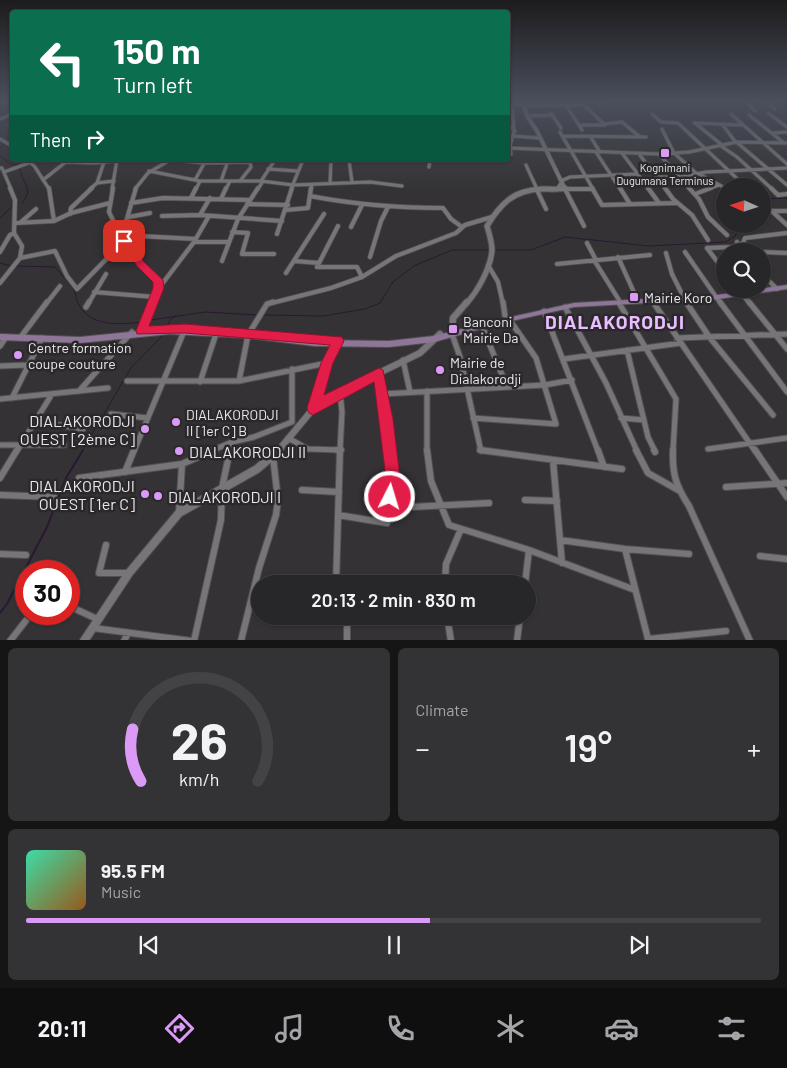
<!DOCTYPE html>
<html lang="en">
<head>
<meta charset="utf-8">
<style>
	:root { --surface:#272628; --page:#333234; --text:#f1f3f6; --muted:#a4a5a8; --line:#434345; --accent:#da9af6 }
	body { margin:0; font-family:Barlow,sans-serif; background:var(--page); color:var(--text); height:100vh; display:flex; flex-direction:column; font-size:19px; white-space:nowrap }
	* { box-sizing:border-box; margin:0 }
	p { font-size:16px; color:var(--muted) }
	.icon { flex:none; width:28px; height:28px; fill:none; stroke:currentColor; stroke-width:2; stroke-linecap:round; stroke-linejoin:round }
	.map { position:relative; height:640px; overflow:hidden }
	.side { display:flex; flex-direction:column; gap:8px; padding:8px; background:#151516; flex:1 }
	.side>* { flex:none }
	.top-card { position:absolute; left:10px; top:10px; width:500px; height:152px; border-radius:5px; box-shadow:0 1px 4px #0004,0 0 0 1px var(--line); background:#0b6e4f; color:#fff; overflow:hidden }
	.needle { width:32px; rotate:273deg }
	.buttons { position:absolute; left:716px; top:178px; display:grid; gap:10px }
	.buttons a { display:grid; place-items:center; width:55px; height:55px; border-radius:50%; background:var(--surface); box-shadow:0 1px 4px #0004,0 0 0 1px var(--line); font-size:25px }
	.speed { position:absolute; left:15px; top:560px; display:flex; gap:10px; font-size:25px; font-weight:700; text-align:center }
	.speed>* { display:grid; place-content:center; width:65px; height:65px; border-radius:50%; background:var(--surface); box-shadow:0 1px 4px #0004,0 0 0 1px var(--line); line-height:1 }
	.speed .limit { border:8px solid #d22; background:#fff; color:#111 }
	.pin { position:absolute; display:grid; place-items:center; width:42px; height:42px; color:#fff; margin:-21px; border-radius:10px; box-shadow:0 2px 8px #0006 }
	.me { position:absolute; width:55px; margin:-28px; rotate:5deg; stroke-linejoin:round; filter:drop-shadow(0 0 4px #0008) }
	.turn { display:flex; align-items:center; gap:18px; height:105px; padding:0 20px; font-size:22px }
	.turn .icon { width:65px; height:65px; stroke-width:2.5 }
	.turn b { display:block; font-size:35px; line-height:42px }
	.then { display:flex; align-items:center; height:48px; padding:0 20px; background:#0003; gap:10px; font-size:19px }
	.big { font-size:38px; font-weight:600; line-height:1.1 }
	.side .tile { flex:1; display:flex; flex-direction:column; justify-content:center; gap:8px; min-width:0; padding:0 18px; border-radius:8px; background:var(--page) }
	.side .dial { align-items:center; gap:0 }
	.dial svg { height:130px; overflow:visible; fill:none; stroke:var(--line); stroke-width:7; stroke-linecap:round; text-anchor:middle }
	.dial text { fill:var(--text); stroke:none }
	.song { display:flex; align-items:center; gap:15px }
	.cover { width:60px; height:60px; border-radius:8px; background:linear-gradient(135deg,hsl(160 70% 55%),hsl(30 70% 35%)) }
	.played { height:5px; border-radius:2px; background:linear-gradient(90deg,var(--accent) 55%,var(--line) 55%) }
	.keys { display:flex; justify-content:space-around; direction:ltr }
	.heat { display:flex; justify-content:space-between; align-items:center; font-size:28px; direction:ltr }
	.side .tiles { flex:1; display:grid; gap:8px; grid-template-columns:1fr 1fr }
	.tile:last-child { grid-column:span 2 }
	.trip { position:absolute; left:251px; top:575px; width:285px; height:50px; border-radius:25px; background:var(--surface); box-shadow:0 1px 4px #0004,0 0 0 1px var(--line); font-weight:600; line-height:50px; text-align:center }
	.tab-bar { display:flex; height:80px; justify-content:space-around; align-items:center; background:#100f10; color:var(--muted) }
	.tab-bar .icon { width:35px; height:35px }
	.tab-bar .active { color:var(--accent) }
	.tab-bar b { font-size:22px; color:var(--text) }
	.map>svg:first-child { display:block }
</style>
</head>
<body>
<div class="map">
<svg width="787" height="641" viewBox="0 0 787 641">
	<rect width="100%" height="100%" fill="#343235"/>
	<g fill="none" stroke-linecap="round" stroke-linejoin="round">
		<path stroke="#2a1832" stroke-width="1" d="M0,110L12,112
			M0,148L12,139
			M0,156L10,164L18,165
			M20,169C22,185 35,188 22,203
			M762,199L787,198
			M0,218L12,207
			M494,250H531L565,237L649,246L726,242L735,236L739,229L736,224
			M0,263L11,266
			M15,266L55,267C61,275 71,283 75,292C76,296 76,300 78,303C89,327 120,325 142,322
			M264,315L323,316L365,309L380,303L393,282L414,266L452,250H490
			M151,320L205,312L257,315
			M165,330L170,320L176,315
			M82,451L131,368L164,334"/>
		<path stroke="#2a1832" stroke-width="2" d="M0,613L7,604L47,527L66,478L83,450"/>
		<g stroke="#515052" stroke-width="4.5">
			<path id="minor-far3" d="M579,100L605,125H579
				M594,100L600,104
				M745,100L755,111
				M766,100L775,109
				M0,103L5,100
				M508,104L524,105
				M566,105L582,130
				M551,113L561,128
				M768,113L787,127
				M652,114L661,122L678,123L745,186
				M731,114L787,164
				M749,115L784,143
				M527,116L552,115
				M0,119L12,114
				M694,123L742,125
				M695,123L722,145
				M508,124L515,131
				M604,124L622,122L640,137
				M722,124L734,140L787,185
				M662,129L674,153L697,174
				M560,132L593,189
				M772,133L787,132
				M513,136L540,138
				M562,136L646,137
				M590,136L600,152
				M0,139L12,146
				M721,146L737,157L772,189
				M508,148L659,154L689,152L737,142L787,143
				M596,152L620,189
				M622,153L649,189
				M511,154L510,146L514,131L512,104
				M639,154L666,189
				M659,154L690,189
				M28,160L35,167L49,189
				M172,160L204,163L249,162
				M349,160L352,182
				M66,162L93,163L117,161
				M526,165L537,189
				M429,167L430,160
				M0,168H2L11,189
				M268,169L297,171
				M149,171L200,181H261L293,185L370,182L402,186
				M4,172L37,160
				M699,174L725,188
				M656,177H680L706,172L787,168
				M43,180L67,161
				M195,180L206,160
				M221,181L228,161
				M240,181L251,167L250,162
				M261,181L275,160
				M97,183L114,181
				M330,184L331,160
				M90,189L97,183L104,162
				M112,189L117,160
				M135,189L148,173L170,160
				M196,189L200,181
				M226,189L230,181
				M258,189L263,181
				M291,189L303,160
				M311,189L312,185
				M557,189L563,180L570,177L637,174
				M565,189H593
				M708,189L719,185"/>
		</g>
		<g stroke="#515052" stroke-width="5.5">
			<path id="minor-far2" d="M49,188L54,221
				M113,188L109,212L120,235L196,239
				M136,188L125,225L120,235L141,264L158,280L159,288L153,304
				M536,188L546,209
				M592,188L602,205L677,203
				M620,188L630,204
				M648,188L659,203
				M665,188L673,199L692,215L708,240
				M689,188L699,199L708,217L727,235
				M771,188L778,195L787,194
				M695,194L711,188
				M310,196C357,205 395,208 443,208L451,219L462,227
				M191,198L196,188
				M221,199L226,188
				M131,203L163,198L250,200
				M247,204L288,205
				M764,204L787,225
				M286,210L308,208L311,188
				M772,211H787
				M70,214L71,208L92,188
				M200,215L210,198
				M162,216L200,215L282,221
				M129,217L150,213
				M21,222L36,209
				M15,223L54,221L71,213L110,203
				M338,226L317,267H357L362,277
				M584,226L565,189H593
				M351,227L362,205
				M232,232L248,233L242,254H274
				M277,234L292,188
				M194,242H228
				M737,242L742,251
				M587,243L596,260
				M707,248L732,247L743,243L745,238L787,233
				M707,248L725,272
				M0,252L10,235L14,233
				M685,252L721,304
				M762,252L787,253
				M666,253L672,274L687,304
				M370,257L381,221L388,207
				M618,257L637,299
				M20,258L55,251L67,276L77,289L124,241
				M594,260L619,300
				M222,261L238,219L258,188
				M294,261L319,263
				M557,264L650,255
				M488,265L498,282L503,304
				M286,273L324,214
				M762,274L777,289
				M0,283L20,258L22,246L14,233L15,200L10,188
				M159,288L194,242L209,216
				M738,289L750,304
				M94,292L155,297
				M652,301L654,304
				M46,304L60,286
				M88,304L106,274
				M268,304L331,288L362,277L396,256L456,233L465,225L492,217"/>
		</g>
		<g stroke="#515052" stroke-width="7">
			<path id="minor-far1" d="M503,302L505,316
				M653,302L755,451
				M686,302L710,338L773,415
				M720,302L787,392
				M749,302L787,349
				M619,303L676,399L673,451
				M86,307L89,302
				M565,307L606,383L637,451
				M544,311L598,451
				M482,326L507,387
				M140,334L153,302
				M452,334L460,357L481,451
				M20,338L47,302
				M677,338L787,334
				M0,346L6,337
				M627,350L648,437L655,451
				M564,359L681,343
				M403,360L410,392
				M0,366L28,365
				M292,369V422
				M379,373L390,451
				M127,381H239L327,363
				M239,381L248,335L267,304L273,302
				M200,382L217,331
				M79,391L132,332
				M427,391V451
				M340,392L342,412L340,451
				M382,394L545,385L572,380
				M12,398L42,338
				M0,399L108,388
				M111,414L148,418
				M473,418L556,424L536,358L509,319
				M621,418L644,420
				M35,421L83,429
				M288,438L308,449L341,450
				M0,445H64
				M708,449L787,438
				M17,451L52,394
				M134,451L185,329
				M211,451L232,442L254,437L292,422
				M230,451L232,442"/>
		</g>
		<g stroke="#515052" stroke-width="8">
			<path id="minor" d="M337,450H341
				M427,450L431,481L449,525L529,550L635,590
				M480,450L622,469
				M598,450L604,467
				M636,450L648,473L678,490
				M654,450L655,452
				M673,450C672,474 676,486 689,506L750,641
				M755,450L787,497
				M553,460L562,563
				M125,472L134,450
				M0,478L17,450
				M79,478L182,464L214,450
				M726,487L787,483
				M302,490L339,492
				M0,495L54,497
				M525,500L557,501
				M179,513L182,464
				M338,515L387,523L393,478L390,450
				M388,515L411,507L489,503
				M560,540L625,549L689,554
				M106,545L99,573H129
				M625,549L648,639L726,631
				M0,554L26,555
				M760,556L787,559
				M336,584L340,450
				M445,584L446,564L461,529
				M525,584L529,550
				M69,606L97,619
				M347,616V641
				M447,616L451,641
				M93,628L192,641
				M10,641L31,614
				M124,641L128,633
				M194,641L221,520L222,488L230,450
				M241,641L259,568L276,515L278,500L273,457
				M517,641L520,616"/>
		</g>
		<g stroke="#515052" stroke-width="5">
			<path id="tertiary-far3" d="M537,189H565L537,131L527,116L524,105H576L591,100"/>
		</g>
		<g stroke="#515052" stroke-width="7">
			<path id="tertiary-far2" d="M466,304C478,291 491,267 492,250C492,242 489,233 487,226C501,203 514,190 542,189C549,189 560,190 565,188"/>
		</g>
		<g stroke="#515052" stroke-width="8">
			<path id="tertiary-far1" d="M452,334L453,318L467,302
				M313,409L327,363L338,341
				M278,451L313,409L340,392L420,353L440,334"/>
		</g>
		<g stroke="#515052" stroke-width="10">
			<path id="tertiary" d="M84,641L129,573L179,513L257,469L279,450"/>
		</g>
		<g stroke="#515052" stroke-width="2">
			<path id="secondary" d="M787,285V289L718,299L574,307L498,324L434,342L389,347L315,346L248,338L170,334L80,343L0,340V334L80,337L170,328L248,332L315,340L389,341L434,336L498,320L574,303L718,295Z"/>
		</g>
		<use href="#minor-far3" stroke="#777578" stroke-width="3"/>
		<use href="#minor-far2" stroke="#777578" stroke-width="4"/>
		<use href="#minor-far1" stroke="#777578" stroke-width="5"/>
		<use href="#minor" stroke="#777578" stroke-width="6"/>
		<use href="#tertiary-far3" stroke="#777578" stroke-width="4"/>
		<use href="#tertiary-far2" stroke="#777578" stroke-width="5"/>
		<use href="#tertiary-far1" stroke="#777578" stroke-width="6"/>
		<use href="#tertiary" stroke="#777578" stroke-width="8"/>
		<use href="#secondary" fill="#8f7699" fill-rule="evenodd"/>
	</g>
	<linearGradient id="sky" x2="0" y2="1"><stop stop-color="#1d1c1d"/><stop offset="0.53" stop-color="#4a4f5c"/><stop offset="1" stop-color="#4a4f5c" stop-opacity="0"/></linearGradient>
	<rect width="787" height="190" fill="url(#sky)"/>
	<path fill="#e11d48" stroke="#92132f" d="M124,238L128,239L144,262L163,280L164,288L149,326L185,324L342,337L344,341L333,363L324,395L375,370L379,368L383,370L393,419L400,478L396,502L390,504L385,502L383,497L386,478L374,382L313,415L309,413L307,408L321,363L330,345L185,333L137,334L136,331L153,288V282L137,266L121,243V239Z"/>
	<g fill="#da9af6" stroke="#2a282b" stroke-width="2">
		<rect x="660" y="148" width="10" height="10" rx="2.5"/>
		<rect x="629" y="292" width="10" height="10" rx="2.5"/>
		<rect x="448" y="324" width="10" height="10" rx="2.5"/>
		<circle cx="18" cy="355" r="5"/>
		<circle cx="440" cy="370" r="5"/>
		<circle cx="176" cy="422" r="5"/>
		<circle cx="145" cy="429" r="5"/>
		<circle cx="179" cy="451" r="5"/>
		<circle cx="145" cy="494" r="5"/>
		<circle cx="158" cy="496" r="5"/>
	</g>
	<g text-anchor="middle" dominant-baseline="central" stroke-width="5" stroke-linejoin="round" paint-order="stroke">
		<g font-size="11" fill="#e9e8ea" stroke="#2a282b">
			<text x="665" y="167">Kognimani<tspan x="665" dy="13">Dugumana Terminus</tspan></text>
		</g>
		<g font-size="14" fill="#e9e8ea" stroke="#2a282b" text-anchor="start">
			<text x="644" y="297">Mairie Koro</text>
			<text x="463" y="321">Banconi<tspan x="463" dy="16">Mairie Da</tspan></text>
			<text x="28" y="347">Centre formation<tspan x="28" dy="16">coupe couture</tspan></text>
			<text x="450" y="362">Mairie de<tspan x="450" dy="16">Dialakorodji</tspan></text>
			<text x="186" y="414">DIALAKORODJI<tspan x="186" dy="16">II [1er C] B</tspan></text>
		</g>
		<g font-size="16" fill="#e9e8ea" stroke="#2a282b" text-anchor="end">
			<text x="135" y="420">DIALAKORODJI<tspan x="135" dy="18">OUEST [2ème C]</tspan></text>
			<text x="189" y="451" text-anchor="start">DIALAKORODJI II</text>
			<text x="135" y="485">DIALAKORODJI<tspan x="135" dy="18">OUEST [1er C]</tspan></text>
			<text x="168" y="496" text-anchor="start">DIALAKORODJI I</text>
		</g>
		<g font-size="19" font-weight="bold" letter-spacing="1" fill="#e9bdfe" stroke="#2a282b">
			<text x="615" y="321">DIALAKORODJI</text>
		</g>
	</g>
</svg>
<div class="buttons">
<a><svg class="needle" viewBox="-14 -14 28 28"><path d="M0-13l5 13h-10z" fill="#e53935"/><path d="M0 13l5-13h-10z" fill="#a4a5a8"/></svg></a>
<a><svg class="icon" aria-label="search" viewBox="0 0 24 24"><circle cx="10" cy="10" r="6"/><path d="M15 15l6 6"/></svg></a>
</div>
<div class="speed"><div class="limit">30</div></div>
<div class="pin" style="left:124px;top:241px;background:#d93025"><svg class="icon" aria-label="arrive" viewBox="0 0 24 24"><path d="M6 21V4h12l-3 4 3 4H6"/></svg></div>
<svg class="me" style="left:390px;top:497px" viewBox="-20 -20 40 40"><circle r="17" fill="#e11d48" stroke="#fff" stroke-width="3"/><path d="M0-11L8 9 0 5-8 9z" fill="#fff"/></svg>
<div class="trip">20:13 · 2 min · 830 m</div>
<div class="top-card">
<div class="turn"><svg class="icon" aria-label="left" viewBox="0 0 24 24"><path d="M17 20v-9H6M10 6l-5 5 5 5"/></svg><div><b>150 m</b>Turn left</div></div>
<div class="then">Then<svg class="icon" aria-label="right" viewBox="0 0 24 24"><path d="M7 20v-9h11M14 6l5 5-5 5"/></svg></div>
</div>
</div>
<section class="side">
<div class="tiles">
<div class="tile dial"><svg viewBox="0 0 100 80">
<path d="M14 69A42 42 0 1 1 86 69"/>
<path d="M14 69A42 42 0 0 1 9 37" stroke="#da9af6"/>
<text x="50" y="56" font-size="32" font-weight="700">26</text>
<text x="50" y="72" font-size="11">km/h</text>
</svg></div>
<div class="tile"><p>Climate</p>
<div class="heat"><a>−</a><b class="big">19°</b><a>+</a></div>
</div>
<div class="tile">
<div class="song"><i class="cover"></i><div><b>95.5 FM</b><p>Music</p></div></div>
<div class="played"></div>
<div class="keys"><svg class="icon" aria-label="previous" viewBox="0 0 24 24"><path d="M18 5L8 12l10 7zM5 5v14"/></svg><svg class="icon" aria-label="pause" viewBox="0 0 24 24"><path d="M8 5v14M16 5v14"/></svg><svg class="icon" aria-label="next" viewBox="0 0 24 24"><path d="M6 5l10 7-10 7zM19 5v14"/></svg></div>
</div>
</div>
</section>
<nav class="tab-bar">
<b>20:11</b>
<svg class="icon active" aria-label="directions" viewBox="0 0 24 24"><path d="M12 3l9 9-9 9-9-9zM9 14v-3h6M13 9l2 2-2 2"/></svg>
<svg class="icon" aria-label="music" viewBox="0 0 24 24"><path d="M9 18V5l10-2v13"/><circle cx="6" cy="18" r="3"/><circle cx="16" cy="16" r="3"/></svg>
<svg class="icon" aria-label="phone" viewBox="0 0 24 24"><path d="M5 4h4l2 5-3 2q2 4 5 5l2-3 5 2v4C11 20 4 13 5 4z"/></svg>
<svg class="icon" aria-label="climate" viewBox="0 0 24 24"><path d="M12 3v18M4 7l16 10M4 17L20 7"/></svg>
<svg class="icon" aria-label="car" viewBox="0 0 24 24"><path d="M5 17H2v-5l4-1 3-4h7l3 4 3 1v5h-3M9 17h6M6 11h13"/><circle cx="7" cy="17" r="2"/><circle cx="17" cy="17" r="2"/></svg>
<svg class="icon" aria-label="filters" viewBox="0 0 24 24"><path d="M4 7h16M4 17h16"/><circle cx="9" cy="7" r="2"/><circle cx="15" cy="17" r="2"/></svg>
</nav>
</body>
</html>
